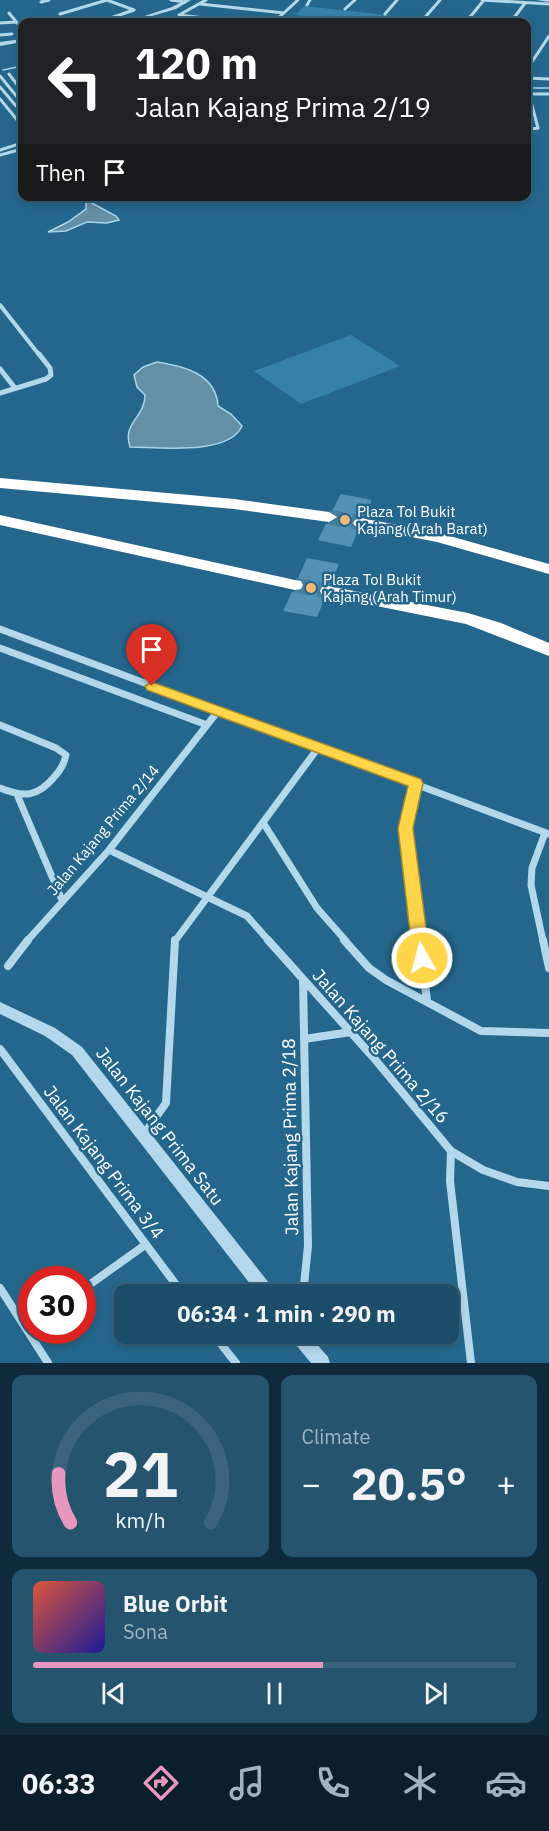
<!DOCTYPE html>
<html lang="en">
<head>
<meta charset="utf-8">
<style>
	:root { --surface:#1c4d69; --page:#25546f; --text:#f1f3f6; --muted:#a0b4c0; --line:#3a647d; --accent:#e797bd }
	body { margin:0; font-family:"IBM Plex Sans",sans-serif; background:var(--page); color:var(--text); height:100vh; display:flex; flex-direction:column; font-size:22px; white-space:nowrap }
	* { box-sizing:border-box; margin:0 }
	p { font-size:20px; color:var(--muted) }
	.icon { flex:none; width:33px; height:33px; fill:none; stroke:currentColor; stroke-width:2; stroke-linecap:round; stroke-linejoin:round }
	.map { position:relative; height:1363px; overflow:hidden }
	.side { display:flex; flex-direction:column; gap:12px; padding:12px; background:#0f2a3a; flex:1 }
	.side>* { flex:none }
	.guide { position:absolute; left:18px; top:18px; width:513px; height:183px; border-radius:12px; box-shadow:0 3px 9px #0003,0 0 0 2px var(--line); background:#202124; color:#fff; overflow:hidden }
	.speed { position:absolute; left:18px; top:1266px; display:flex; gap:12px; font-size:30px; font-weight:700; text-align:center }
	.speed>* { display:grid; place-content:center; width:78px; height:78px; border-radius:50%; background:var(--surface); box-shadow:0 3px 9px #0003,0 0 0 2px var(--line); line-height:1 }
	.speed .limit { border:9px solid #d22; background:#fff; color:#111 }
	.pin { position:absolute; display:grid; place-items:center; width:51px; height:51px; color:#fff; margin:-62px -26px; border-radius:50% 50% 50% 0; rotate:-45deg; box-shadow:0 0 6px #0007 }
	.pin .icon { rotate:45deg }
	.me { position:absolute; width:66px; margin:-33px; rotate:353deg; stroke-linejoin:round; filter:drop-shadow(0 0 4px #0008) }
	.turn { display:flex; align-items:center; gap:21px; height:126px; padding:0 18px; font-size:27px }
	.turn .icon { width:78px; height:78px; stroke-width:2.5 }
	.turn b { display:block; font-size:42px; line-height:51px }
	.then { display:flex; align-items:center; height:57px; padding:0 18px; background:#0003; gap:12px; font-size:22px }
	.big { font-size:45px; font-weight:700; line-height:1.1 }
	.side .tile { flex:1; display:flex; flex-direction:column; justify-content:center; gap:9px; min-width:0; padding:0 21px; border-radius:12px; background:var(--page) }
	.side .dial { align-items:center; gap:0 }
	.dial svg { height:156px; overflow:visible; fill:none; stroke:var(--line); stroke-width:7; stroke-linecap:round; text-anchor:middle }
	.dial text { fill:var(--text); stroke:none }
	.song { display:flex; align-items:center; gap:18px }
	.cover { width:72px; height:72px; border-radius:9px; background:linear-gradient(135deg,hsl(10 70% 55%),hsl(240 70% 35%)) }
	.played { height:6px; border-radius:3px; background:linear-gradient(90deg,var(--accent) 60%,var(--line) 60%) }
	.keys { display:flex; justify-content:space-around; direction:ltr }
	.heat { display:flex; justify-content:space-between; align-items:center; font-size:33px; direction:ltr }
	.side .tiles { flex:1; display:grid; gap:12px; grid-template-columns:1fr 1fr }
	.tile:last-child { grid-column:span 2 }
	.trip { position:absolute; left:114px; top:1284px; width:345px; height:60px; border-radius:12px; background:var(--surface); box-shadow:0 3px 9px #0003,0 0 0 2px var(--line); font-weight:700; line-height:60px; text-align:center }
	.tabs { display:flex; height:96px; justify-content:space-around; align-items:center; background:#0b1f2a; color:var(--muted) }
	.tabs .icon { width:42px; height:42px }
	.tabs .current { color:var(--accent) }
	.tabs b { font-size:27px; color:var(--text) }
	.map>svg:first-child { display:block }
</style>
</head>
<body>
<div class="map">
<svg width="549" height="1363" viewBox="0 0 549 1363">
	<rect width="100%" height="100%" fill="#25678c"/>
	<path fill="#3681a7" d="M304,6L414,18L411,22H365L295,15Z
		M351,335L400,366L301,404L254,371Z"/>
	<path fill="#638fa7" stroke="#a8d5eb" stroke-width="1.5" d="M86,200L116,216L119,220L107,223L87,222L66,231L48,232L68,222L86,209Z
		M157,362C184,366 216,374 218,406L231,414L242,426C229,456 157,447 130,447C122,422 145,418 145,395L137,387L134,375L143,367Z"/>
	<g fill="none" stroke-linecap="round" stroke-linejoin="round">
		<path stroke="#a8d5eb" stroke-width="1.5" d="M3,70L22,66
			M526,88H549"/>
	</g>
	<path fill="#5192b5" d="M341,494L372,500L364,516L354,518L351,522L353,527L359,529L351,547L318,540L326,524H330L339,518L332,511Z
		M307,558L339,564L331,584L322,585L318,590L320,596L325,598L317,617L283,611L292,592L301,591L305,586L303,580L298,578Z"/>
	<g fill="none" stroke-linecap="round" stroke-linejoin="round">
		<path stroke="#467e9d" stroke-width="15" stroke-dasharray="15 8" stroke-linecap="butt" d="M329,517L361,523
			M295,585L328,591"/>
		<path stroke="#b3d8eb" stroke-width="3" d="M107,0L134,10
			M171,0L185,2
			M206,0L179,15L238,22
			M482,0L549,4
			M41,2L49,0
			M200,4L284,13
			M307,5L310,0
			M345,9L355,0
			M9,13L22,29
			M60,14L107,0
			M385,14L397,0
			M99,22L134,10
			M274,22L298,0
			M421,22L440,0
			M466,22L484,0
			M511,22L525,3
			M0,23L16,22
			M0,35L12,34
			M526,71L549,36
			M9,74L22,91
			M0,76L22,103
			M526,78L549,79
			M0,87L16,106L22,107
			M527,94H549
			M0,99L22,126
			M526,130L538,128L529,94
			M0,150L22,143
			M0,155L22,149"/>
		<path stroke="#b3d8eb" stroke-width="4" d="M0,305L40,356"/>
		<path stroke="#b3d8eb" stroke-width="5" d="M0,369L15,388
			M0,393L46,379L51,375L50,368L39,354"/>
		<path stroke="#b3d8eb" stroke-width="7" d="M0,629L549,834
			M0,648L207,725
			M0,725L56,748L66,755C64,764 61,770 55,776C38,797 24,798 0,788
			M416,783L406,828L420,941
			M18,797L62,900
			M264,824L317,908L346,941
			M109,850L247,916L269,941
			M27,941L109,850L218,711
			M175,941L318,748
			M543,941L531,885L532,868L545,833"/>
		<path stroke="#b3d8eb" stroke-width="8" d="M268,940L373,1057L451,1151L483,1170L517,1182L549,1186
			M344,940L369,968L386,980L481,1031L549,1033
			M420,940L427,1001
			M543,940L549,968
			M8,966L28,940
			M304,1039L351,1032
			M0,1049L183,1294
			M144,1134L166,1103L175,940
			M451,1151L450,1181L471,1363
			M0,1288L48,1363
			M82,1290L145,1245
			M300,1294L304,1285L308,1246L303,979
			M213,1334L236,1363"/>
		<path fill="#b3d8eb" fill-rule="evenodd" d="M185,0H191L176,9L131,22H126L172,7Z
			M536,0H549V2Z
			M22,39V42L0,46V42Z
			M0,1002L55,1028L82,1047L273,1288L275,1294H258L72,1055L45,1036L0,1014Z
			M290,1334H308L328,1357L330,1363H311L292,1340Z"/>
		<path fill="#fff" fill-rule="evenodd" d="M0,478L234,499L329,512L337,517L329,522L234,509L0,488Z
			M0,515L295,580L301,581L303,585L301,589L295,590L0,525Z
			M361,518L439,533L549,564V574L437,542L355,526L353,523L355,520Z
			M328,586L468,613L501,623L549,643V656L466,624L322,595L320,591L322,587Z"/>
	</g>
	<path fill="#ffd54a" stroke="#a68a30" stroke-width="1.5" d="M152,682L421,779L423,783L413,828L430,958L428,963L422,965L416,963L413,958L398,828L408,786L147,690L145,686Z"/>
	<g fill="#f5b777" stroke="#25678c" stroke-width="2">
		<circle cx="345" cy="520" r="6"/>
		<circle cx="311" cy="588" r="6"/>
	</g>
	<g text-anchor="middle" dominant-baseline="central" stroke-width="5" stroke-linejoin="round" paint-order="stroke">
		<g font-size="15" fill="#fff" stroke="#25678c" text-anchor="start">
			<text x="357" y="511">Plaza Tol Bukit<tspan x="357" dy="17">Kajang (Arah Barat)</tspan></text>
			<text x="323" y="579">Plaza Tol Bukit<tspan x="323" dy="17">Kajang (Arah Timur)</tspan></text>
		</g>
		<g font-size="15" fill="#fff" stroke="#25678c">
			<text transform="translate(103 830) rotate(-50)">Jalan Kajang Prima 2/14</text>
		</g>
		<g font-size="18" fill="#fff" stroke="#25678c">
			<text transform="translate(381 1046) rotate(49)">Jalan Kajang Prima 2/16</text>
			<text transform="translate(160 1126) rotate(52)">Jalan Kajang Prima Satu</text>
			<text transform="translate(290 1137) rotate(-91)">Jalan Kajang Prima 2/18</text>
			<text transform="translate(104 1162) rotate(53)">Jalan Kajang Prima 3/4</text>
		</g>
	</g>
</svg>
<div class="speed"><div class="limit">30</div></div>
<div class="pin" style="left:152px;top:686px;background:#d93025"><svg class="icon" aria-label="arrive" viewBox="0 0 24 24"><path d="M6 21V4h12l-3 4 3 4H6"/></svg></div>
<svg class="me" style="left:422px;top:958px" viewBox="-20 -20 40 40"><circle r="17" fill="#ffd54a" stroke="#fff" stroke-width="3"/><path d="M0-11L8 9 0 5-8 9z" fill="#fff"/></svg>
<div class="trip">06:34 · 1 min · 290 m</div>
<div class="guide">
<div class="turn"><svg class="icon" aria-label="left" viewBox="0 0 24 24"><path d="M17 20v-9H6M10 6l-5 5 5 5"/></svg><div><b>120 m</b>Jalan Kajang Prima 2/19</div></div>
<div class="then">Then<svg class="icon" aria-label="arrive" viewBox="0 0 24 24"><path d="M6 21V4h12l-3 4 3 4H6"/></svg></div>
</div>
</div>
<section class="side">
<div class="tiles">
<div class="tile dial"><svg viewBox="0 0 100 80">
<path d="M14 69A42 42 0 1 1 86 69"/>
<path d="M14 69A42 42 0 0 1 8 44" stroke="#e797bd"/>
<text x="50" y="56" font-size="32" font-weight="700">21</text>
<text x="50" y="72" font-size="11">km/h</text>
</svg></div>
<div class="tile"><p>Climate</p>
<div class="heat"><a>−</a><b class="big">20.5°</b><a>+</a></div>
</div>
<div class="tile">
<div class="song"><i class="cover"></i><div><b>Blue Orbit</b><p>Sona</p></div></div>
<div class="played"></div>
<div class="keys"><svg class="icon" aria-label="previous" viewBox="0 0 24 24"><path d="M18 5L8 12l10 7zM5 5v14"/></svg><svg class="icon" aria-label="pause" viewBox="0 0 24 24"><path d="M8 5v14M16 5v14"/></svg><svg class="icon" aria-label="next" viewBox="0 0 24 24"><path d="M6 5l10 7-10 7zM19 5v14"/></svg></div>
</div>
</div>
</section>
<nav class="tabs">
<b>06:33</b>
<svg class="icon current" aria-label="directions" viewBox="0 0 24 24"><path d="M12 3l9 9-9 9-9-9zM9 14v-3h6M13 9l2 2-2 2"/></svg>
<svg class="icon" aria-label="music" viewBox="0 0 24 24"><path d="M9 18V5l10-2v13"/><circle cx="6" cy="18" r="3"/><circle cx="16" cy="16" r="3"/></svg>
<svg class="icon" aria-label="phone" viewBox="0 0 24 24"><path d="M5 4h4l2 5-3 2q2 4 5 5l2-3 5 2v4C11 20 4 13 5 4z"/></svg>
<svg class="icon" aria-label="climate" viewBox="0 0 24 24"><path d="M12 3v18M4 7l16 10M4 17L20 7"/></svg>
<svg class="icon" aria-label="car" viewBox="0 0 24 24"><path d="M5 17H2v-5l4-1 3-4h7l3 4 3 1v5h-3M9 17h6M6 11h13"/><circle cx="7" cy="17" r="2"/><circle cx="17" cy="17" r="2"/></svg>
</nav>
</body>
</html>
